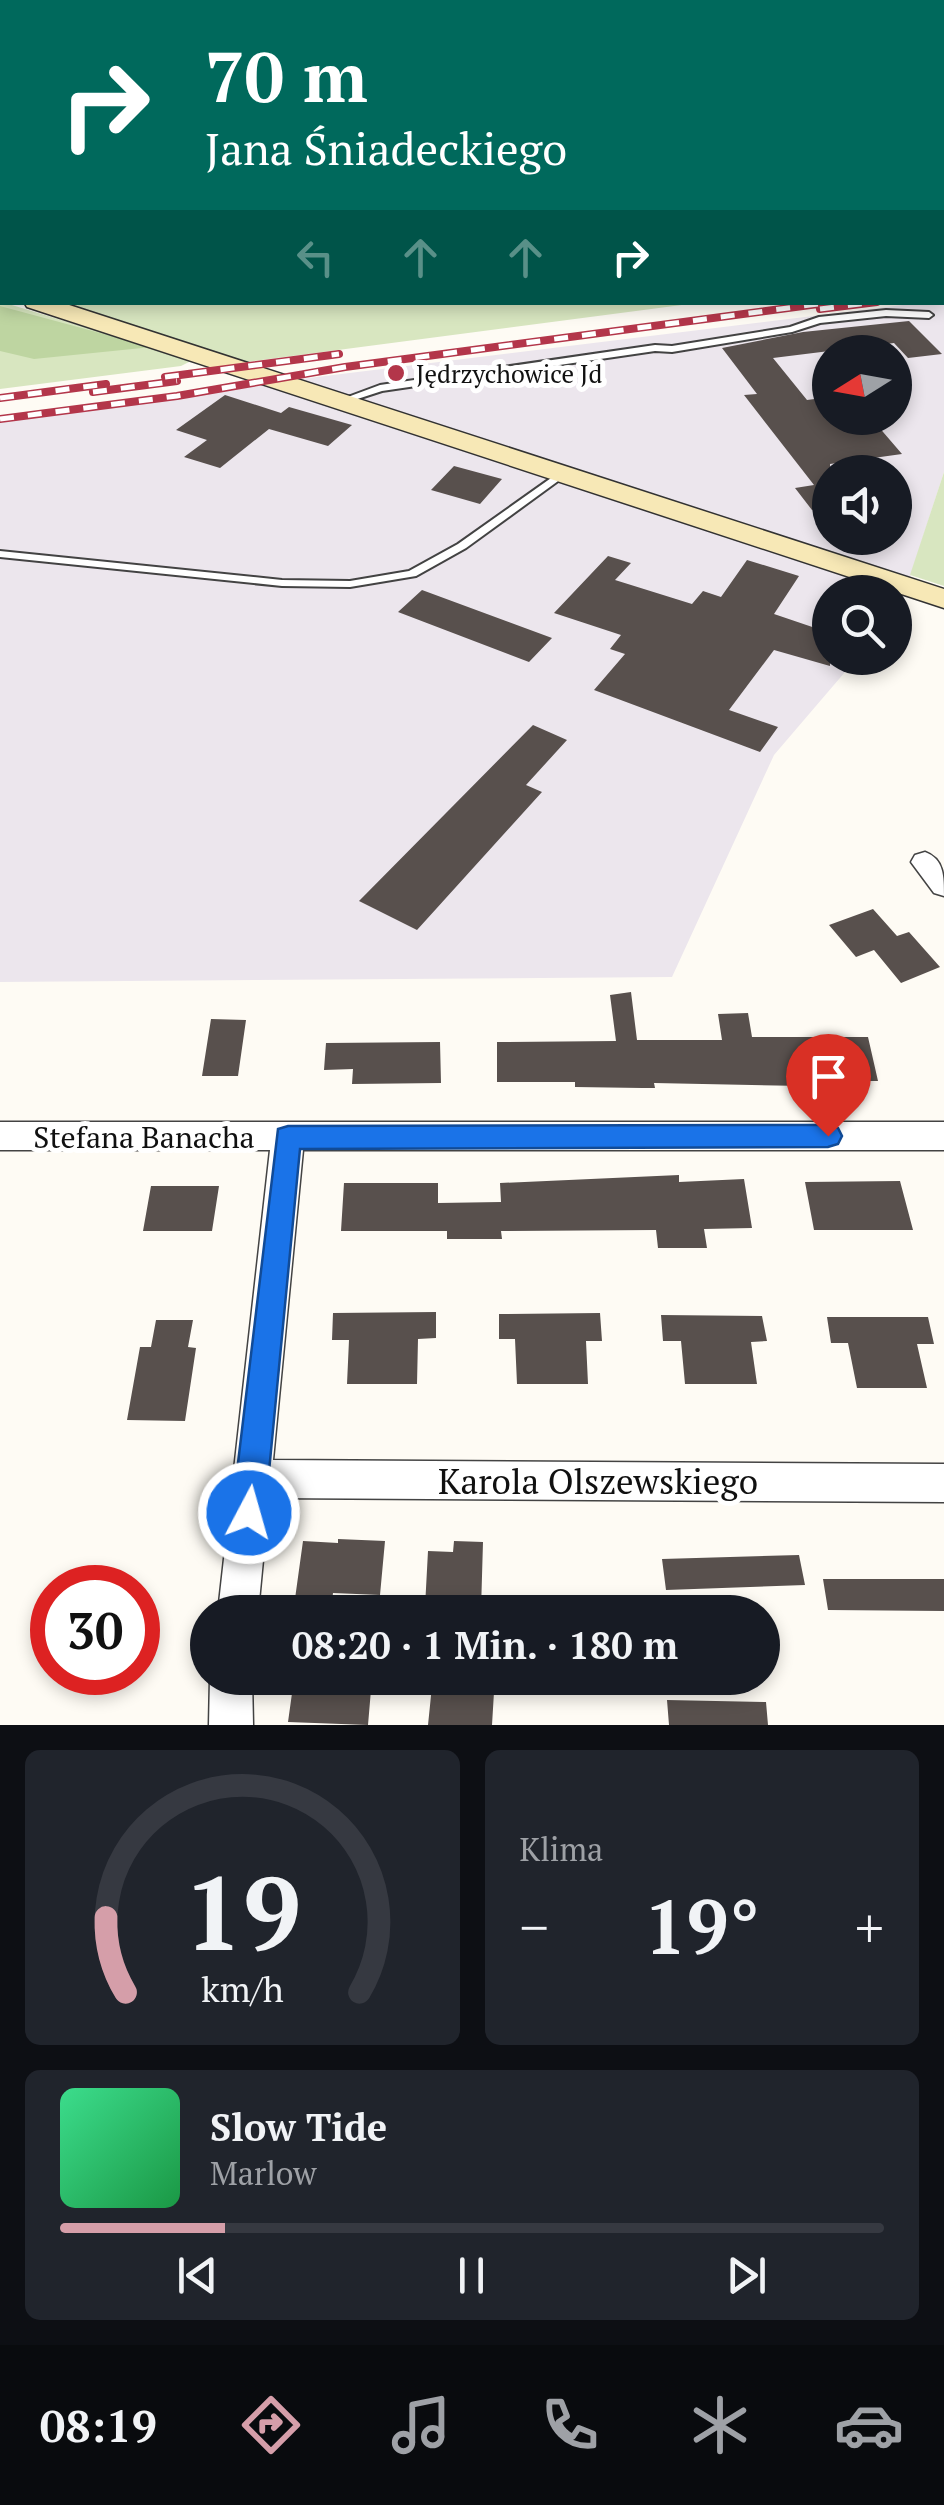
<!DOCTYPE html>
<html lang="de">
<head>
<meta charset="utf-8">
<style>
	:root { --surface:#171b24; --page:#20242c; --text:#f1f3f6; --muted:#9ea1a6; --line:#363941; --accent:#d59ea9 }
	body { margin:0; font-family:"PT Serif",serif; background:var(--page); color:var(--text); height:100vh; display:flex; flex-direction:column; font-size:38px; white-space:nowrap }
	* { box-sizing:border-box; margin:0 }
	p { font-size:32px; color:var(--muted) }
	.icon { flex:none; width:55px; height:55px; fill:none; stroke:currentColor; stroke-width:2; stroke-linecap:round; stroke-linejoin:round }
	.map { position:relative; height:1725px; overflow:hidden }
	.drawer { display:flex; flex-direction:column; gap:25px; padding:25px; background:#0d0f14; flex:1 }
	.drawer>* { flex:none }
	.guide { position:absolute; left:0px; top:0px; width:945px; height:305px; box-shadow:0 5px 15px #0003; background:#00695c; color:#fff; overflow:hidden }
	.needle { width:65px; rotate:259deg }
	.buttons { position:absolute; left:812px; top:335px; display:grid; gap:20px }
	.buttons a { display:grid; place-items:center; width:100px; height:100px; border-radius:50%; background:var(--surface); box-shadow:0 5px 15px #0003; font-size:50px }
	.speed { position:absolute; left:30px; top:1565px; display:flex; gap:20px; font-size:50px; font-weight:700; text-align:center }
	.speed>* { display:grid; place-content:center; width:130px; height:130px; border-radius:50%; background:var(--surface); box-shadow:0 5px 15px #0003; line-height:1 }
	.speed .limit { border:15px solid #d22; background:#fff; color:#111 }
	.pin { position:absolute; display:grid; place-items:center; width:85px; height:85px; color:#fff; margin:-102px -42px; border-radius:50% 50% 50% 0; rotate:-45deg; box-shadow:0 0 10px #0007 }
	.pin .icon { rotate:45deg }
	.me { position:absolute; width:110px; margin:-55px; rotate:6deg; stroke-linejoin:round; filter:drop-shadow(0 0 8px #0008) }
	.turn { display:flex; align-items:center; gap:35px; height:210px; padding:0 40px; font-size:45px }
	.turn .icon { width:130px; height:130px; stroke-width:2.5 }
	.turn b { display:block; font-size:70px; line-height:85px }
	.lanes { display:flex; align-items:center; height:95px; padding:0 40px; background:#0003; justify-content:center; gap:50px; direction:ltr }
	.lanes .off { opacity:.35 }
	.big { font-size:75px; font-weight:600; line-height:1.1 }
	.drawer .widget { flex:1; display:flex; flex-direction:column; justify-content:center; gap:15px; min-width:0; padding:0 35px; border-radius:15px; background:var(--page) }
	.drawer .dial { align-items:center; gap:0 }
	.dial svg { height:260px; overflow:visible; fill:none; stroke:var(--line); stroke-width:7; stroke-linecap:round; text-anchor:middle }
	.dial text { fill:var(--text); stroke:none }
	.song { display:flex; align-items:center; gap:30px }
	.cover { width:120px; height:120px; border-radius:15px; background:linear-gradient(135deg,hsl(150 70% 55%),hsl(140 70% 35%)) }
	.played { height:10px; border-radius:5px; background:linear-gradient(90deg,var(--accent) 20%,var(--line) 20%) }
	.keys { display:flex; justify-content:space-around; direction:ltr }
	.heat { display:flex; justify-content:space-between; align-items:center; font-size:55px; direction:ltr }
	.drawer .tiles { flex:1; display:grid; gap:25px; grid-template-columns:1fr 1fr }
	.widget:last-child { grid-column:span 2 }
	.trip { position:absolute; left:190px; top:1595px; width:590px; height:100px; border-radius:50px; background:var(--surface); box-shadow:0 5px 15px #0003; font-weight:600; line-height:100px; text-align:center }
	.dock { display:flex; height:160px; justify-content:space-around; align-items:center; background:#090b0e; color:var(--muted) }
	.dock .icon { width:70px; height:70px }
	.dock .active { color:var(--accent) }
	.dock b { font-size:45px; color:var(--text) }
	.map>svg:first-child { display:block }
</style>
</head>
<body>
<div class="map">
<svg width="944" height="1725" viewBox="0 0 944 1725">
	<rect width="100%" height="100%" fill="#fefbf4"/>
	<path fill="#ece6ed" fill-rule="evenodd" d="M944,300V472L901,605L895,612V592H830V658H857L774,755L672,977L0,982V416ZM830,352H895V418H830ZM830,472H895V538H830Z"/>
	<path fill="#f2ecd6" d="M0,0H944V117L942,2H2V208Z"/>
	<path fill="#d8e6c0" d="M0,300L2,302L193,360L181,366L0,389Z
		M57,303H697L247,362Z
		M944,472V586L910,575Z"/>
	<path fill="#bed5a1" d="M0,306L152,347L34,359L0,351Z"/>
	<path fill="#58504d" d="M909,321L942,354L908,358L894,343L773,358L807,400L830,397V418H871L902,454L830,464V508L812,510L795,488L814,485L744,395L757,394L722,348L803,332Z
		M225,395L281,413L289,407L352,425L328,446L269,429L220,468L184,457L207,440L176,430Z
		M454,466L502,479L480,504L431,490Z
		M608,556L631,563L615,580L692,604L703,591L721,597L747,560L799,576L774,614L830,633V666L774,650L729,710L778,727L760,752L594,690L625,654L610,649L621,635L554,613Z
		M422,590L552,638L529,662L398,612Z
		M533,725L567,740L526,785L542,792L417,930L359,901Z
		M873,909L897,936L909,932L940,967L901,983L874,950L856,957L829,925Z
		M631,992L637,1040H722L718,1014L748,1013L752,1037H868L878,1081H803L804,1086L654,1083L655,1088H642L575,1087V1082H497V1042L616,1041L610,995Z
		M211,1019L246,1020L238,1076H202Z
		M440,1042L441,1083L352,1084L353,1069L324,1070L326,1043Z
		M679,1175V1182L744,1179L752,1228L704,1229L707,1248H658L656,1230L501,1231L502,1239H447V1231H341L344,1183H438V1203L501,1202L500,1183Z
		M900,1181L913,1230H814L805,1182Z
		M151,1186H219L212,1231H143Z
		M436,1312V1338L418,1339L417,1384H347L349,1340H332L333,1313Z
		M600,1313L602,1341H586L588,1384H517L515,1339H499V1314Z
		M661,1315L762,1316L767,1341L751,1342L757,1384H685L681,1341H663Z
		M827,1317H928L934,1344H917L927,1388H857L848,1343H831Z
		M156,1320H193L188,1347L196,1348L185,1421L127,1420L140,1347H151Z
		M338,1539L385,1541L380,1595L333,1593L331,1609L294,1606L303,1541L338,1543Z
		M454,1541L483,1542L481,1610L425,1607L428,1551L453,1552Z
		M799,1555L805,1585L666,1590L662,1559Z
		M823,1579H944V1611L828,1610Z
		M312,1678H372L368,1725L288,1722L294,1679Z
		M432,1686L494,1692L492,1725H428Z
		M667,1700L766,1702L768,1725H669Z"/>
	<g fill="none" stroke-linecap="round" stroke-linejoin="round">
		<g stroke="#434343" stroke-width="4">
			<path id="lane" d="M886,310L929,312L933,315L929,318L886,316L820,323L792,332L672,352L655,351L382,391L342,404L337,401L380,385L655,345L672,346L790,327L819,317Z
				M561,471L566,474L565,476L466,548L416,576L350,587L282,586L0,557V551L282,580L350,581L409,571L458,544Z"/>
		</g>
		<g stroke="#434343" stroke-width="3">
			<path id="street" d="M925,852C944,859 944,876 944,896L934,893L911,862L915,855Z
				M0,1122H944V1150H303L273,1460L944,1464V1502L269,1498L258,1612H218L270,1150H0Z
				M210,1678H252L253,1725H209Z"/>
		</g>
		<g stroke="#323232" stroke-width="3">
			<path id="secondary" d="M0,286H2V300H0Z
				M24,302H60L944,589V608L27,307Z"/>
		</g>
		<use href="#lane" fill="#fff" fill-rule="evenodd"/>
		<use href="#street" fill="#fff" fill-rule="evenodd"/>
		<use href="#secondary" fill="#f7e8b6" fill-rule="evenodd"/>
		<g stroke="#b3364a" stroke-width="8">
			<path id="rail" d="M820,309L877,302
				M165,377L339,354
				M93,392L177,381
				M0,398L106,384
				M0,419L177,396L345,367L833,302"/>
		</g>
		<use href="#rail" stroke="#fff" stroke-width="5" stroke-dasharray="14" stroke-linecap="butt"/>
	</g>
	<path fill="#1a73e8" stroke="#114b97" stroke-width="2.5" d="M828,1125L838,1128L842,1136L838,1144L828,1147L300,1149L265,1513L260,1524L249,1529L237,1524L232,1513L278,1129L288,1126Z"/>
	<circle fill="#b3364a" stroke="#fff" stroke-width="4" cx="396" cy="373" r="10"/>
	<g text-anchor="middle" dominant-baseline="central" stroke-width="10" stroke-linejoin="round" paint-order="stroke">
		<g font-size="25" fill="#101010" stroke="#fff" text-anchor="start">
			<text x="416" y="373">Jędrzychowice Jd</text>
		</g>
		<g font-size="30" fill="#101010" stroke="#fff">
			<text x="144" y="1137">Stefana Banacha</text>
		</g>
		<g font-size="35" fill="#101010" stroke="#fff">
			<text x="598" y="1481">Karola Olszewskiego</text>
		</g>
	</g>
</svg>
<div class="buttons">
<a><svg class="needle" viewBox="-14 -14 28 28"><path d="M0-13l5 13h-10z" fill="#e53935"/><path d="M0 13l5-13h-10z" fill="#9ea1a6"/></svg></a>
<a><svg class="icon" aria-label="sound" viewBox="0 0 24 24"><path d="M4 9h4l5-4v14l-5-4H4zM17 9q2 3 0 6"/></svg></a>
<a><svg class="icon" aria-label="search" viewBox="0 0 24 24"><circle cx="10" cy="10" r="6"/><path d="M15 15l6 6"/></svg></a>
</div>
<div class="speed"><div class="limit">30</div></div>
<div class="pin" style="left:828px;top:1136px;background:#d93025"><svg class="icon" aria-label="arrive" viewBox="0 0 24 24"><path d="M6 21V4h12l-3 4 3 4H6"/></svg></div>
<svg class="me" style="left:249px;top:1513px" viewBox="-20 -20 40 40"><circle r="17" fill="#1a73e8" stroke="#fff" stroke-width="3"/><path d="M0-11L8 9 0 5-8 9z" fill="#fff"/></svg>
<div class="trip">08:20 · 1 Min. · 180 m</div>
<div class="guide">
<div class="turn"><svg class="icon" aria-label="right" viewBox="0 0 24 24"><path d="M7 20v-9h11M14 6l5 5-5 5"/></svg><div><b>70 m</b>Jana Śniadeckiego</div></div>
<div class="lanes"><svg class="icon off" aria-label="left" viewBox="0 0 24 24"><path d="M17 20v-9H6M10 6l-5 5 5 5"/></svg><svg class="icon off" aria-label="ahead" viewBox="0 0 24 24"><path d="M12 20V5M6 11l6-6 6 6"/></svg><svg class="icon off" aria-label="ahead" viewBox="0 0 24 24"><path d="M12 20V5M6 11l6-6 6 6"/></svg><svg class="icon" aria-label="right" viewBox="0 0 24 24"><path d="M7 20v-9h11M14 6l5 5-5 5"/></svg></div>
</div>
</div>
<section class="drawer">
<div class="tiles">
<div class="widget dial"><svg viewBox="0 0 100 80">
<path d="M14 69A42 42 0 1 1 86 69"/>
<path d="M14 69A42 42 0 0 1 8 46" stroke="#d59ea9"/>
<text x="50" y="56" font-size="32" font-weight="700">19</text>
<text x="50" y="72" font-size="11">km/h</text>
</svg></div>
<div class="widget"><p>Klima</p>
<div class="heat"><a>−</a><b class="big">19°</b><a>+</a></div>
</div>
<div class="widget">
<div class="song"><i class="cover"></i><div><b>Slow Tide</b><p>Marlow</p></div></div>
<div class="played"></div>
<div class="keys"><svg class="icon" aria-label="previous" viewBox="0 0 24 24"><path d="M18 5L8 12l10 7zM5 5v14"/></svg><svg class="icon" aria-label="pause" viewBox="0 0 24 24"><path d="M8 5v14M16 5v14"/></svg><svg class="icon" aria-label="next" viewBox="0 0 24 24"><path d="M6 5l10 7-10 7zM19 5v14"/></svg></div>
</div>
</div>
</section>
<nav class="dock">
<b>08:19</b>
<svg class="icon active" aria-label="directions" viewBox="0 0 24 24"><path d="M12 3l9 9-9 9-9-9zM9 14v-3h6M13 9l2 2-2 2"/></svg>
<svg class="icon" aria-label="music" viewBox="0 0 24 24"><path d="M9 18V5l10-2v13"/><circle cx="6" cy="18" r="3"/><circle cx="16" cy="16" r="3"/></svg>
<svg class="icon" aria-label="phone" viewBox="0 0 24 24"><path d="M5 4h4l2 5-3 2q2 4 5 5l2-3 5 2v4C11 20 4 13 5 4z"/></svg>
<svg class="icon" aria-label="climate" viewBox="0 0 24 24"><path d="M12 3v18M4 7l16 10M4 17L20 7"/></svg>
<svg class="icon" aria-label="car" viewBox="0 0 24 24"><path d="M5 17H2v-5l4-1 3-4h7l3 4 3 1v5h-3M9 17h6M6 11h13"/><circle cx="7" cy="17" r="2"/><circle cx="17" cy="17" r="2"/></svg>
</nav>
</body>
</html>
